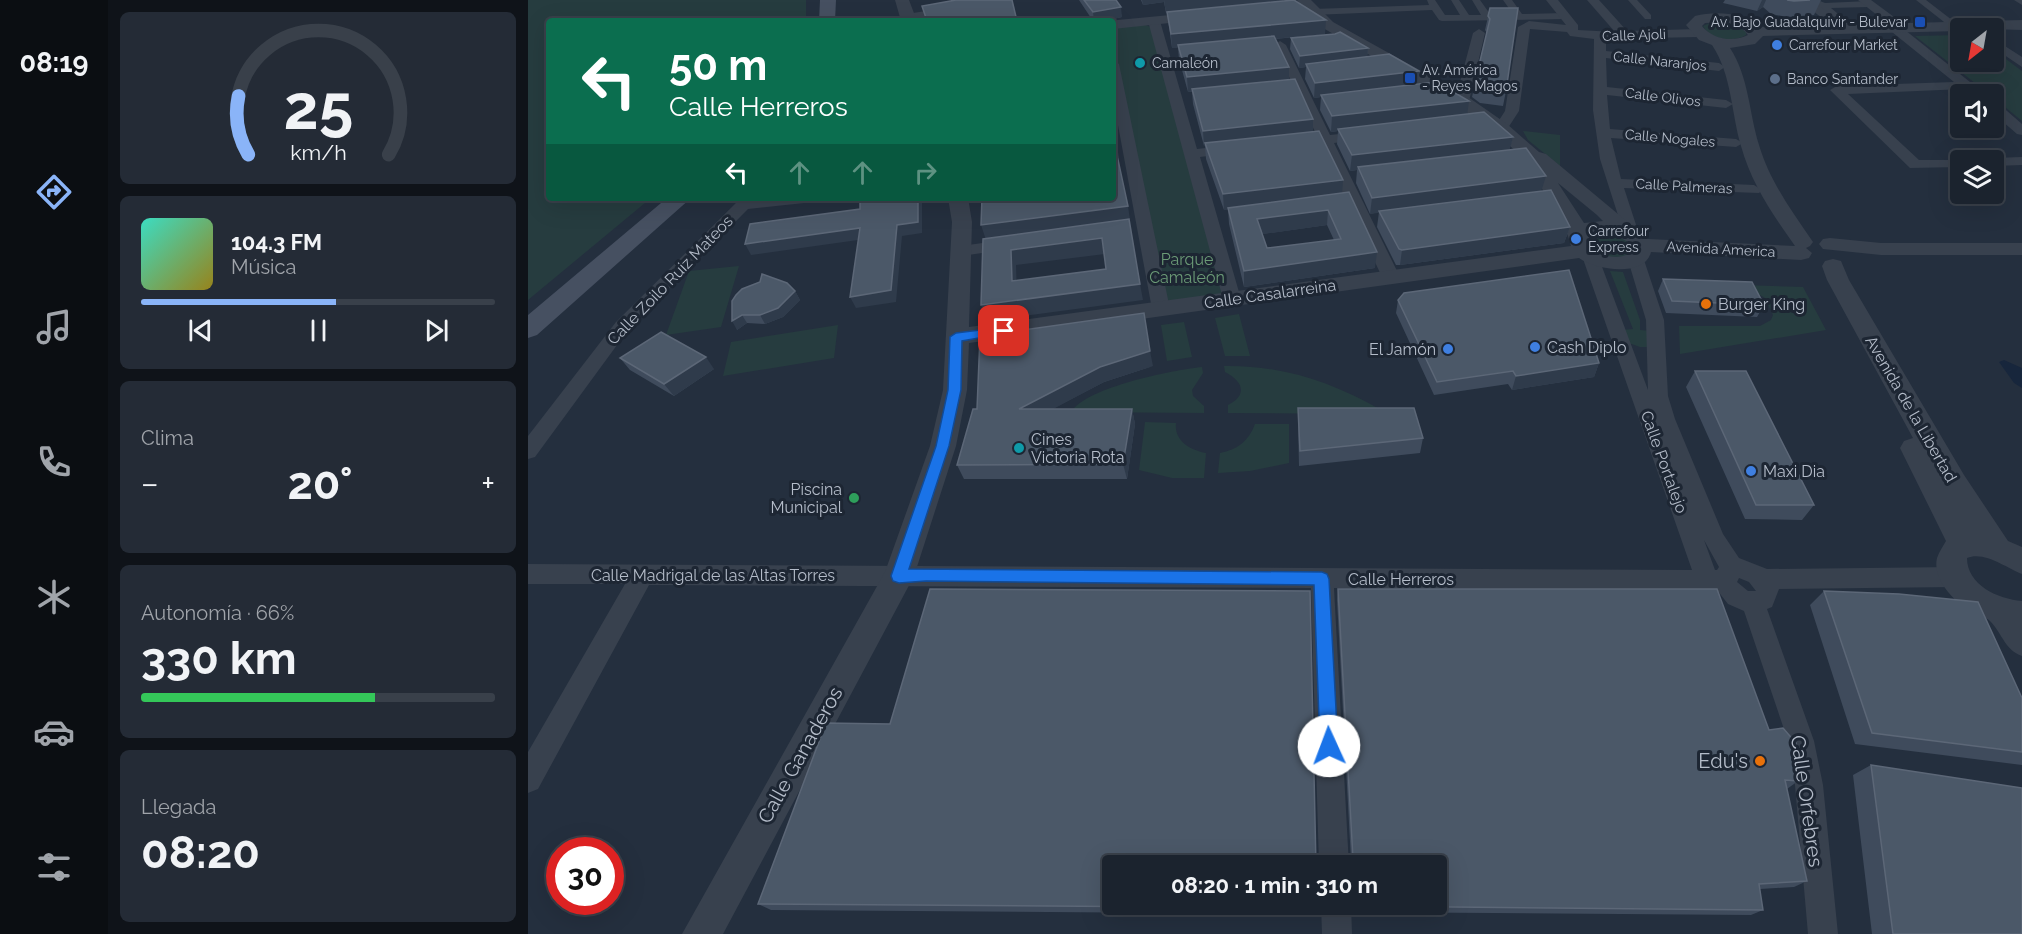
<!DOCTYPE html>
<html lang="es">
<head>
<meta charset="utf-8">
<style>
	:root { --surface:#1b232e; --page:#242b36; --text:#f1f3f6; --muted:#a0a4aa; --line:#39404a; --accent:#8ab4f8 }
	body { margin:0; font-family:Raleway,sans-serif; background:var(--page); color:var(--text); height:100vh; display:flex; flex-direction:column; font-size:22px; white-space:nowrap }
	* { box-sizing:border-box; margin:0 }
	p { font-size:20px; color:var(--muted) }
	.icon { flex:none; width:33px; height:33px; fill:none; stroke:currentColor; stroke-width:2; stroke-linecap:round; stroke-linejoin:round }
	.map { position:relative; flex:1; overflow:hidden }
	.sheet { display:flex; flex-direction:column; gap:12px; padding:12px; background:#0f1319; width:420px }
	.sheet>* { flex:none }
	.guide { position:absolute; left:18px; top:18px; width:570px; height:183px; border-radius:6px; box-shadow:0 6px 24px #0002,0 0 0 2px var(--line); background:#0b6e4f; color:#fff; overflow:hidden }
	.needle { width:39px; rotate:211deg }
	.tools { position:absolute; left:1422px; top:18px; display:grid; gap:12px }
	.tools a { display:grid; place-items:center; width:54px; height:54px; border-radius:6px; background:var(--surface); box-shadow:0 6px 24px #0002,0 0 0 2px var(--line); font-size:30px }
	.speed { position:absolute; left:18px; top:837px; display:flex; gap:12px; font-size:30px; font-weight:700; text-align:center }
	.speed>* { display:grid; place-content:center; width:78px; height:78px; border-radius:50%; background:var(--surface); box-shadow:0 6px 24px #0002,0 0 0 2px var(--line); line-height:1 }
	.speed .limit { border:9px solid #d22; background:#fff; color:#111 }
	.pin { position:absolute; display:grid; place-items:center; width:51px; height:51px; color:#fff; margin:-26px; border-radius:12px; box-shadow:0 3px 9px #0006 }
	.me { position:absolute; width:66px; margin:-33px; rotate:358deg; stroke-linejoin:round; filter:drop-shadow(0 0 4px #0008) }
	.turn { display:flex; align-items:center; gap:21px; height:126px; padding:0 24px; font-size:27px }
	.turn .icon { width:78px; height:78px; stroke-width:2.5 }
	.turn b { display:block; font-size:42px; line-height:51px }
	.lanes { display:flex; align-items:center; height:57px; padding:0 24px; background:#0003; justify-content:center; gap:30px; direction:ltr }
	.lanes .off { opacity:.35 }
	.big { font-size:45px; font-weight:700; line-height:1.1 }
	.sheet .widget { flex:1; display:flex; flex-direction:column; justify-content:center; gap:9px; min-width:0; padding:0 21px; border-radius:9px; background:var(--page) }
	.sheet .dial { align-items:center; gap:0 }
	.dial svg { height:156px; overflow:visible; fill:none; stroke:var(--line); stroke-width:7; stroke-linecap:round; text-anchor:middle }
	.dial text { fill:var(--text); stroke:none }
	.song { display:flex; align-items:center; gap:18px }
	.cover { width:72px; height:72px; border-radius:9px; background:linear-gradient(135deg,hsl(170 70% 55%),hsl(50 70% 35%)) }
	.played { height:6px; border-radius:3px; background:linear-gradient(90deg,var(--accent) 55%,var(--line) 55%) }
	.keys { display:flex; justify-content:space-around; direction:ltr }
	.heat { display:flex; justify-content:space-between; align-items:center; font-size:33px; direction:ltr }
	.charge { height:9px; border-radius:4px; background:linear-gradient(90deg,#34c759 66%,var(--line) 0) }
	.trip { position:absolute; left:574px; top:855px; width:345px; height:60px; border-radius:6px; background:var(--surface); box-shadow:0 6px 24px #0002,0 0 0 2px var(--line); font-weight:700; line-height:60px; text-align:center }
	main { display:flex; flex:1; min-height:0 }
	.tab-bar { display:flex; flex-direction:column; width:108px; justify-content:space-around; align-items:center; background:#0b0e12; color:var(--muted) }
	.tab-bar .icon { width:42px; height:42px }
	.tab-bar .active { color:var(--accent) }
	.tab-bar b { font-size:27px; color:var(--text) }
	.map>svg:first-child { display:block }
</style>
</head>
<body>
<main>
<nav class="tab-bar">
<b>08:19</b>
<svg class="icon active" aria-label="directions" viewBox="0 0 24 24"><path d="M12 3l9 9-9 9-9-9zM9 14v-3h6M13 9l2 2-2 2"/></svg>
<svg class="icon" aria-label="music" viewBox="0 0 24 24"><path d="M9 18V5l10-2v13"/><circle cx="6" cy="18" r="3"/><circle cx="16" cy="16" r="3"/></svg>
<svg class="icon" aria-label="phone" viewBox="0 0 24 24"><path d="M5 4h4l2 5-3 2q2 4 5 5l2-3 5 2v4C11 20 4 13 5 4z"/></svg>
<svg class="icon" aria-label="climate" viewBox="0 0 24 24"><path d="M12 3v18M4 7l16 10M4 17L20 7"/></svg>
<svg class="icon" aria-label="car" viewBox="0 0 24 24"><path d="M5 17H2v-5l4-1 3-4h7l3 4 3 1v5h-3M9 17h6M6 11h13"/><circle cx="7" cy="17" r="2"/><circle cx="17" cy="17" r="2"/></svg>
<svg class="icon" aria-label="filters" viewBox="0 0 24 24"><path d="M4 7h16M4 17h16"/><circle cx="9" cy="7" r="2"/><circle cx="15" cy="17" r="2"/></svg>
</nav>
<section class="sheet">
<div class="widget dial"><svg viewBox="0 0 100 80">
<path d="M14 69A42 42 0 1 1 86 69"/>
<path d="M14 69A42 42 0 0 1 9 39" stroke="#8ab4f8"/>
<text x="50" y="56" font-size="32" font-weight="700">25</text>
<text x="50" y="72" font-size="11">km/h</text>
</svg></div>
<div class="widget">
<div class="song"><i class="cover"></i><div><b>104.3 FM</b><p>Música</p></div></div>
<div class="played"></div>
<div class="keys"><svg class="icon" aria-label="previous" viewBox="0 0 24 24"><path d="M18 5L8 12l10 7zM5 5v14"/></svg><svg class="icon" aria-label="pause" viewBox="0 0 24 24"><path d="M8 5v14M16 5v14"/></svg><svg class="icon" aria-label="next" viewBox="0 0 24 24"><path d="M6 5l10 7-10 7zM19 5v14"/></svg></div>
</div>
<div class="widget"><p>Clima</p>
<div class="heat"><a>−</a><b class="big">20°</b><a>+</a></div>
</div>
<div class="widget"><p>Autonomía · 66%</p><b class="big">330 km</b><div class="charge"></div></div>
<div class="widget"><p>Llegada</p><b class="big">08:20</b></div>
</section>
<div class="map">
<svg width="1494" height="934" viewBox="0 0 1494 934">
	<rect width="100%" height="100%" fill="#242f3e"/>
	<path fill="#263c3f" d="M0,0H278V21H21V198H123L0,300Z
		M1186,21L1207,24L1218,32V35C1205,43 1183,40 1175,26Z
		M617,25L623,27L694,293L688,296L646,302L639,300L585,48L587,29L595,26Z
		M1432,35V62H1466V50L1494,71V121L1466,98V94H1461L1387,36Z
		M995,131L1032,135V166L1000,140Z
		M1073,231L1096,236L1107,248L1097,258L1074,257L1059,244L1062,236Z
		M211,266L193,327L138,335L161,271Z
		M1082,271L1095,272L1112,320V330L1123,331L1120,347H1112L1098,342L1093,330L1105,329Z
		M1215,285L1275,287L1298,330L1152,354L1151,326H1232L1243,320L1245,315L1237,298Z
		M711,314L722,356H697L687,318Z
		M656,322L664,357L639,361L633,325Z
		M310,325L306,358L195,376L203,342Z
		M696,366C754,365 804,382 853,410L854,414L700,413V405C720,395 715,381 697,372Z
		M674,367L675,373L664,390L665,396L676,406V413L543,412C559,387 645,370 674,367Z
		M617,422L648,423C646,441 662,450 678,453L676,478H644L611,470Z
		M727,424H761V463L722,471L690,473L692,453C709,450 721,441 727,424Z"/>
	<path fill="#17263c" d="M1476,360L1494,368V388L1486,383L1471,362Z"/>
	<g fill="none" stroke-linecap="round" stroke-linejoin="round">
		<path fill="#38414e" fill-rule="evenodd" d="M899,0H907L917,15H932L923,0H931L941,15H953L944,0H952L962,14H985L975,0H984L994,14L1037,13L1042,16L1037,19L914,21L911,20L904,10L785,15L780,12L785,9L901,5Z
			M1100,0H1109L1123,15V19H1117Z
			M1388,0H1398L1433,27L1425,29Z
			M1486,0H1494V5Z
			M1292,1L1297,3L1341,1L1345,4L1341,7L1303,8L1327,28L1329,30L1324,33L1291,8L1288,4Z"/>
		<path fill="#38414e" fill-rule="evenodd" d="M1018,0H1030L1050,25V30L1087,32L1059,0H1071L1099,31L1170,29L1176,33L1170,37L1078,39V51L1191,63L1197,67L1191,71L1078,58L1079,87L1198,100L1205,104L1198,108L1079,95L1082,129L1208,139L1215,143L1208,147L1083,138L1093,179L1226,185L1234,190L1231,193L1096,188L1111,234L1103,239L1097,237L1072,159L1065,110L1066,39L1042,36L1039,32L1002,29L991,111L978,131H968L966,128L977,111L990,27L1001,21L1038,25Z
			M1271,0H1284L1323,30L1321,33H1313Z
			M1330,0H1343L1377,25V30L1457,94H1442L1436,89L1320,94L1391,160H1437H1432V167L1382,168L1302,90L1309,86L1426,82L1364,32V27Z
			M422,7L428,10L426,12L379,20L373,17L379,14Z
			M626,17L632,21L669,149L704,145L711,149L704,153L672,157L713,299L710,303H698L695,299L620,21Z
			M951,29L957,33L941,101L939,104H929L927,101L945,33Z
			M1466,39L1494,57V67L1466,48Z
			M752,41L758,45L802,135L839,131L846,135L839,139L806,143L872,277L869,281H857L854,277L792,145L768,147L761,143L768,139L789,136L746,45Z
			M585,60L591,64L642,309L639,313H627L624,309L585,98Z
			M1466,103L1471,104L1494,124V135L1489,134L1466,114Z
			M1494,157V165L1466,166V160H1460L1466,158Z
			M213,198H284L276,203L220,209L100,330L7,457L0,459V436L88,322Z
			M483,239L491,244L489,248L433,256L425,251L433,246Z
			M1062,251L1068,252L1070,256L1120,390L1118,320L1100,260L1102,256H1114L1116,260L1136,320L1140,396L1147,419L1195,534L1211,558L1239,569L1428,567L1436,570L1440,577L1436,584L1428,587L1251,589L1244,607L1239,609L1286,741L1295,785L1310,934H1280L1267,785L1260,741L1216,611L1200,604L1189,590L806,588L821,866H791L783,588L121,585L10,789L0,793V752L97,584H0V564L1164,570L1054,256L1056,252ZM1176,540L1191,567L1189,570H1187ZM1211,578L1221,582L1228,591H1220L1209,582Z
			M793,904H823L824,934H794Z"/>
		<path fill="#38414e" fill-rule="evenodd" d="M367,0H381L389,21H373Z
			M769,0H783L805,22L940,97L979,124L1011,152L1018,154L1120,239L1267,246C1245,215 1223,183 1213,146C1203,112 1204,75 1184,45L1171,40L1158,25L1167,16C1187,11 1215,12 1231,27L1494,20V30L1432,28V31L1235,36L1227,44L1202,48C1221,77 1221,113 1231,145C1242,182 1264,211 1285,242L1282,246L1278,248L1284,253L1281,258L1273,260L1123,252C1117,278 1067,270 1051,258L441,343L439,390L428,446L386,576L195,934H154L357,572L402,446L415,390L424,222L420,198H440L444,222L441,327L1043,246C1036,217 1017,193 999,168L1006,163L997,160L967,132L928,105L795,28L780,15ZM1177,23C1192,22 1210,21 1220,35C1205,43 1184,39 1174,26ZM1030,183L1069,215L1075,221L1056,223ZM1067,234C1081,233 1091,235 1102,244V253C1089,261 1071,256 1062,244V237Z
			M674,12L679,13L681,16L679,19L585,29V21H579Z
			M1302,238L1353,243H1494V255H1353L1295,249L1291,244L1295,239Z
			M1305,259L1313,261L1321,280L1436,475L1480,541L1494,547V574C1478,568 1457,551 1439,558C1439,585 1470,599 1494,601V656C1477,650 1475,635 1463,622C1459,617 1449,615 1443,611C1426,602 1404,579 1409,558C1411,552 1415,546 1418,541L1372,448L1376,441L1385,438L1299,280L1294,266L1297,261Z"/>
		<path fill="#465061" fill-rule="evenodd" d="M292,0H308L307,21H291Z
			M139,198H163L9,335L0,338V315Z"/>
	</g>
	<path fill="#3f4b5c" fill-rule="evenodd" d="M551,0H589L594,17L576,21H565Z
		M613,0H755V1L797,34L747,39L761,79L785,119V132L814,193L847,268L716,287L701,224L700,209L696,210L678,159L677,146H676L665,104L664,92H660L651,59L650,48H644L639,13H638L636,2L615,5ZM799,225L806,240L739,248L734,234Z
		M1197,0H1293L1286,15L1259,17L1243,14L1235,7L1229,11L1195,3Z
		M962,8L978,91L975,106L952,103L944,97L959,33L957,30Z
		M763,38L840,48L839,57L891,71L889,85L939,114L985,137L981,150L1042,227L1036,243L872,265H868L849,227L851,212L842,214L828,183L829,170L822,171L809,144L810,131L803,132L792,110L793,97L786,98L777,79L778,67L771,68L762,49Z
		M1135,279L1236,305L1229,317L1138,313L1130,291Z
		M267,291L272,300L255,317L237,324L219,323L209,330L204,301Z
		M870,300L1071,363L1066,377L984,390L980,384L906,395L868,313Z
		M92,358L186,369L146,396L102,370Z
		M625,366L576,382L524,409H604L607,424L599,479H436L429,465L449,409Z
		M1167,371L1286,505L1274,520L1217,519L1158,387Z
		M770,408L895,438L892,453L771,466L770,424Z
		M810,589L1241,730L1270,781L1259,789L1279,881L1266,887L1232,889L1235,910L1223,915L826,912L825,904H909V866H818L819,862L823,860L809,600Z
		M1296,591L1494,698V765L1327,744L1282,605Z
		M362,724L789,908L788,914L243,910L230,904Z
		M1343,765L1494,934H1344L1325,775Z"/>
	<path fill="#2f3b4b" d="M586,0H589L590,7H593L594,17L576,21H566L565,12Z
		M614,0H636V2L615,5Z
		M636,0H755V1L638,13Z
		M1234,0H1238L1235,7L1229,11Z
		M798,20L797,34L651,48L650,45V48H644L643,34Z
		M840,48L839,59L778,64V67L771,68L772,56Z
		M761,67V82L660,92L659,77Z
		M891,71L889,86L793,95V97L786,98L787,83Z
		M941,101L939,116L810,129V131L803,132L804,116Z
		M785,119V134L677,143V146H676L675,131Z
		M985,137L981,152L830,167L829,170L822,171L824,155Z
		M588,142L591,157L585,158V143Z
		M1018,176L1013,192L842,214L844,198Z
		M815,180L814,195L696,210L695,194Z
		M390,198H392L394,202V233L374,236L368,302L328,308L322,297L369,225Z
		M600,206L602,220L458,240L453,225Z
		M800,210L799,225L729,235V219Z
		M1042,227L1036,243L872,265L874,250Z
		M332,228L337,239L223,255L217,244Z
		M574,238L577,254L488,265L489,297L484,281L483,250Z
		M849,252L847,268L716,287V271Z
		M612,284L615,300L459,321L453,305Z
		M267,291L272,300L255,317L237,324L232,315Z
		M214,315L219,323L209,330L204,321Z
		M622,351L625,366L576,382L497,424L491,409L572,367Z
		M178,357L186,369L146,396L136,384Z
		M1071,363L1066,377L984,390L988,376Z
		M604,409L607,424L599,479L595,464Z"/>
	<path fill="#4b5868" stroke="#5c6777" stroke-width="1.5" fill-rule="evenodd" d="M428,0H484L489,21H399L394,6Z
		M556,0H588L593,7L565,12Z
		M766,0L798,20L643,34L639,12Z
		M1259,0H1282L1266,1Z
		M962,8H990L978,91L955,88L947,82L962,19L960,16Z
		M812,32L840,48L772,56L763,38L807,34Z
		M746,36L761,67L659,77L650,45Z
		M861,54L891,71L787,83L778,64Z
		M767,79L785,119L675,131L664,89Z
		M908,82L941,101L804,116L793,95Z
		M956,112L985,137L824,155L810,129Z
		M585,124L588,142L585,143Z
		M791,131L815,180L695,194L677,143Z
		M998,148L1018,176L844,198L830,167Z
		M585,154L589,155L600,206L453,225L454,198H585Z
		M1023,190L1042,227L874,250L871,249L851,211Z
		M821,192L849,252L716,271L700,208ZM800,210L813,239L739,248L729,219Z
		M332,198H390V222L369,225L363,290L322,297L332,228L217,244L222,224L332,209Z
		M601,219L612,284L453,305L455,239ZM574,238L578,269L484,281L483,250Z
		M1041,270L1071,363L988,376L985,371L909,382L870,300L876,293Z
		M234,274L259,283L267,291L250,308L232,315H214L204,321V301L208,295L214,289L232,282Z
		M1135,279L1224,282L1236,305L1144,301Z
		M616,313L622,351L572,367L491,409H604L595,464L429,465L445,409H449L452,336Z
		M133,332L178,357L136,384L92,358Z
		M1167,371H1218L1286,505H1228Z
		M770,408H886L895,438L772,451Z
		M402,589L782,591L788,866H585V904H789V908L230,904L298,723L362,724Z
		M810,589H1189L1241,730L1255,728L1268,743L1270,781L1257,780L1279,881L1231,884L1235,910L827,906V904H909V866H819V862L825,859Z
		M1296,591L1371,594L1450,602L1494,698V752L1344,733Z
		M1343,765L1494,788V934H1365Z"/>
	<path fill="#1a73e8" stroke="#114b97" stroke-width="1.5" d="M476,327L482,331L480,333L434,341L433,390L421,446L381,569L794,572L799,574L801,579L810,746L807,752L801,755L795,752L792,746L786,585L398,581L371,583L365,581L363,576L408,446L420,390L422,337L428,333Z"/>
	<g fill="#1a4fb4" stroke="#1d2633" stroke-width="2">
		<rect x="1386" y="16" width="12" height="12" rx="3"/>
		<rect x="876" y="72" width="12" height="12" rx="3"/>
	</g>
	<g fill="#3f7fe0" stroke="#1d2633" stroke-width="2">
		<circle cx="1249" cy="45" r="6"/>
		<circle cx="1048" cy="239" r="6"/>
		<circle cx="1007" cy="347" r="6"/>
		<circle cx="920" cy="349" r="6"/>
		<circle cx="1223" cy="471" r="6"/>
	</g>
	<g fill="#0f9aa8" stroke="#1d2633" stroke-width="2">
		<circle cx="612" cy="63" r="6"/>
		<circle cx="491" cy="448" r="6"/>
	</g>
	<circle fill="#5c6f8a" stroke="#1d2633" stroke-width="2" cx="1247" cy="79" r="6"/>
	<g fill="#e8710a" stroke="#1d2633" stroke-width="2">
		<circle cx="1178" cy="304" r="6"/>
		<circle cx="1232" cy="761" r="6"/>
	</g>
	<circle fill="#2e9e5b" stroke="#1d2633" stroke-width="2" cx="326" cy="498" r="6"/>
	<g text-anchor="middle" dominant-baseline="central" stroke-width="6" stroke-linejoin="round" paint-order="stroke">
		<g font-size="14" fill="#b4bcc9" stroke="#1d2633" text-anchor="start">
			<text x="1380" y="22" text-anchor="end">Av. Bajo Guadalquivir - Bulevar</text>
			<text x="1261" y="45">Carrefour Market</text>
			<text x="624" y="63">Camaleón</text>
			<text x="894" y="70">Av. América<tspan x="894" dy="16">- Reyes Magos</tspan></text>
			<text x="1259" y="79">Banco Santander</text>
			<text x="1060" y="231">Carrefour<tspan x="1060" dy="16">Express</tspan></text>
		</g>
		<g font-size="14" fill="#b4bcc9" stroke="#1d2633">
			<text transform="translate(1106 35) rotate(-2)">Calle Ajoli</text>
			<text transform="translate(1132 61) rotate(6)">Calle Naranjos</text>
			<text transform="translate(1135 97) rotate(7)">Calle Olivos</text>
			<text transform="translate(1142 138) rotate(5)">Calle Nogales</text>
			<text transform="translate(1156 186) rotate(3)">Calle Palmeras</text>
			<text transform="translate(1193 249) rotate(3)">Avenida America</text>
		</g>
		<g font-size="16" fill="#6b9a76" stroke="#1d2633">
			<text x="659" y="259">Parque<tspan x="659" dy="18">Camaleón</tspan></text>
		</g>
		<g font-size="16" fill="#b4bcc9" stroke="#1d2633">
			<text transform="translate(142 280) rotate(-46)">Calle Zoilo Ruiz Mateos</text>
			<text transform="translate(742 294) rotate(-8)">Calle Casalarreina</text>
			<text transform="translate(1383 409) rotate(60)">Avenida de la Libertad</text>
			<text transform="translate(1136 462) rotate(70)">Calle Portalejo</text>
			<text x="185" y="575">Calle Madrigal de las Altas Torres</text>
			<text x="873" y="579">Calle Herreros</text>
		</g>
		<g font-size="16" fill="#b4bcc9" stroke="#1d2633" text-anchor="start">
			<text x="1190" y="304">Burger King</text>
			<text x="1019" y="347">Cash Diplo</text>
			<text x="908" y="349" text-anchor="end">El Jamón</text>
			<text x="503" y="439">Cines<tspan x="503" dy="18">Victoria Rota</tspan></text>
			<text x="1235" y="471">Maxi Dia</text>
			<text x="314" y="489" text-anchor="end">Piscina<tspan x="314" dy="18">Municipal</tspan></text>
		</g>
		<g font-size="20" fill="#b4bcc9" stroke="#1d2633">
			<text transform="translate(272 755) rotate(-61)">Calle Ganaderos</text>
			<text transform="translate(1279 801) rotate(82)">Calle Orfebres</text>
		</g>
		<g font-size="20" fill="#b4bcc9" stroke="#1d2633" text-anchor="end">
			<text x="1220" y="761">Edu's</text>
		</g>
	</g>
</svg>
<div class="tools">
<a><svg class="needle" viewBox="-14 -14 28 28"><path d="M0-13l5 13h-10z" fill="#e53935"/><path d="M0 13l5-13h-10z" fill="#a0a4aa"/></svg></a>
<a><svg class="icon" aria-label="sound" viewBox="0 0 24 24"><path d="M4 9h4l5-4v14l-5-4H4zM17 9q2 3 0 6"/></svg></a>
<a><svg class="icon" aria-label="layers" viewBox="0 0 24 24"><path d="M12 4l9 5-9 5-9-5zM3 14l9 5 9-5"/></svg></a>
</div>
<div class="speed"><div class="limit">30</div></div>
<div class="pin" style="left:476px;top:331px;background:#d93025"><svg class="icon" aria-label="arrive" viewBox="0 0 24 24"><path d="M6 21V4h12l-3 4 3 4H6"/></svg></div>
<svg class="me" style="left:801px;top:746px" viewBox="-20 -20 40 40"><circle r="19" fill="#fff"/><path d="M0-13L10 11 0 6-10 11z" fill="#1a73e8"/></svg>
<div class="trip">08:20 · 1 min · 310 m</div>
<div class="guide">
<div class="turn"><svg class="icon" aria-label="left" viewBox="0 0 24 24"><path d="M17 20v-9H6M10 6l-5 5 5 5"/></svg><div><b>50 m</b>Calle Herreros</div></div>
<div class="lanes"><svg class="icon" aria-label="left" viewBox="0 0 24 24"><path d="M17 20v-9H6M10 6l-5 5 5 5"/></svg><svg class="icon off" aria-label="ahead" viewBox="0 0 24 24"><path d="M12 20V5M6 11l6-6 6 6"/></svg><svg class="icon off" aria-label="ahead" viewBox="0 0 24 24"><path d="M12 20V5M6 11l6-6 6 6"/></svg><svg class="icon off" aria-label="right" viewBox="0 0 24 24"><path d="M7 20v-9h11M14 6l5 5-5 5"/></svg></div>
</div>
</div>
</main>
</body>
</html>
